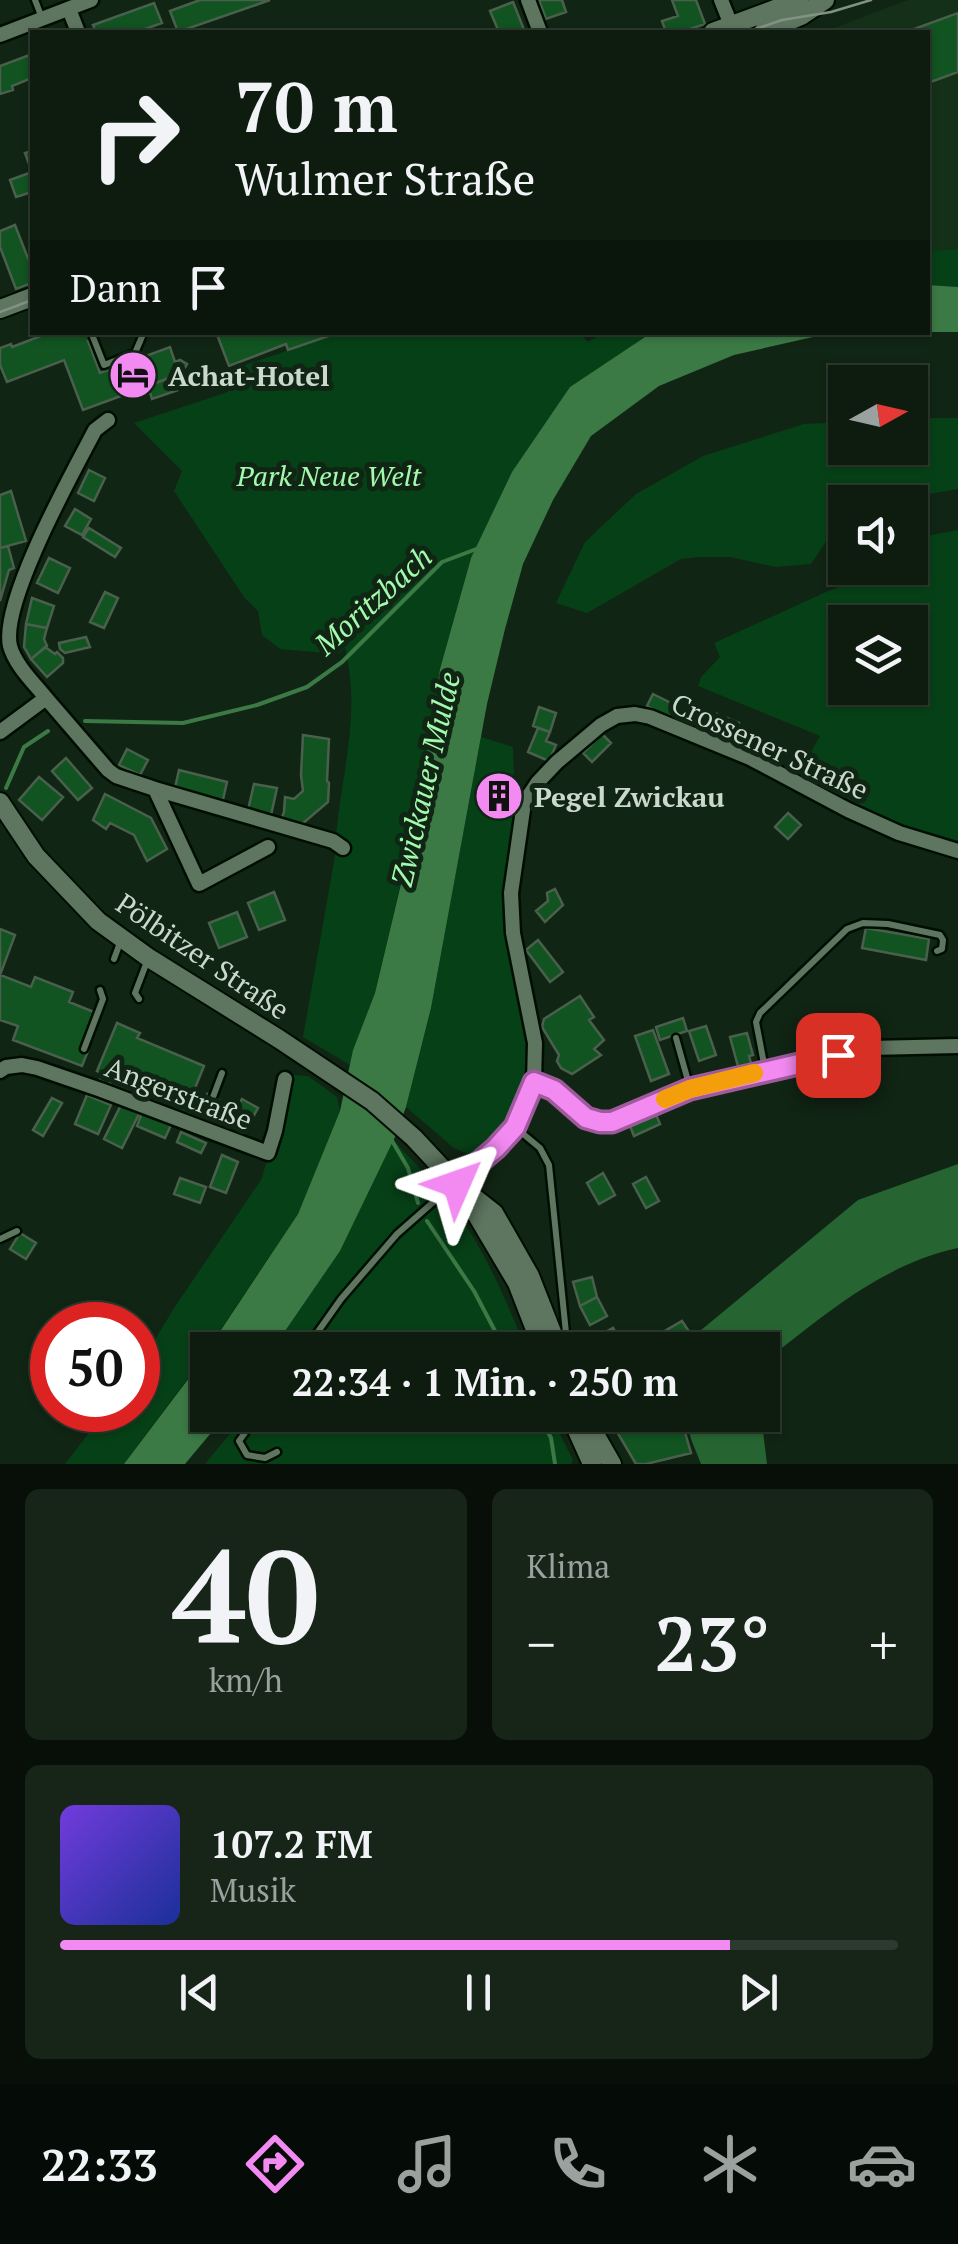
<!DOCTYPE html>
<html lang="de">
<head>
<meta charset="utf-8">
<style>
	:root { --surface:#0d1c0f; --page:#162518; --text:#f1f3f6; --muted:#9aa19e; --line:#2d3a2f; --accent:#f38af2 }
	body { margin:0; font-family:"PT Serif",serif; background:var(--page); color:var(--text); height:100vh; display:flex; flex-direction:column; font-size:38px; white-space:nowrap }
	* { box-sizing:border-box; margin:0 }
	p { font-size:32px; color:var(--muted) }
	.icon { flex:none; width:55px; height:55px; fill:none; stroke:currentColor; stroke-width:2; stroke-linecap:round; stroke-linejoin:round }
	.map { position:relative; height:1464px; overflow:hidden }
	.details { display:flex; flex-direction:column; gap:25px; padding:25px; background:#070f08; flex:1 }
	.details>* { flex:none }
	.hud { position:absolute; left:30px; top:30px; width:900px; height:305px; border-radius:0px; box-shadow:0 2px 8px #0004,0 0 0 2px var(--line); background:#0d1c0f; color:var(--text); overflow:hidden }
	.needle { width:65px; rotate:82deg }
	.controls { position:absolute; left:828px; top:365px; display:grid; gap:20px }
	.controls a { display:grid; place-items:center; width:100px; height:100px; border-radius:0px; background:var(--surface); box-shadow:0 2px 8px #0004,0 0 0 2px var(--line); font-size:50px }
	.speed { position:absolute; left:30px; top:1302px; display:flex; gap:20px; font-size:50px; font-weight:700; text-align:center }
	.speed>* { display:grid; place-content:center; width:130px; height:130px; border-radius:50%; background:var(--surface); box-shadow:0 2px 8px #0004,0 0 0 2px var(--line); line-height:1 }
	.speed .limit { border:15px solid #d22; background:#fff; color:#111 }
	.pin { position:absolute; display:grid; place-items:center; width:85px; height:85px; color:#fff; margin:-42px; border-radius:20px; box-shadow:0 5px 15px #0006 }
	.me { position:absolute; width:110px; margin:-55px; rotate:47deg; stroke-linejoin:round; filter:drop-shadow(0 0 8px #0008) }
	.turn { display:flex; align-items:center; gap:35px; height:210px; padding:0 40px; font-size:45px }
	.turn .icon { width:130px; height:130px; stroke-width:2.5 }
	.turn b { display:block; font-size:70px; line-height:85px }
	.then { display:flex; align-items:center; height:95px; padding:0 40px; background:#0003; gap:20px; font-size:38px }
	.big { font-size:75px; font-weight:700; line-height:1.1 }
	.details .card { flex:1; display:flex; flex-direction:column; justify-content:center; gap:15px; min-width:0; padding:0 35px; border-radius:15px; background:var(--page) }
	.details .dial { align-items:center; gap:0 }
	.dial b { font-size:130px; line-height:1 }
	.song { display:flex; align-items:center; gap:30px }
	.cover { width:120px; height:120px; border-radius:15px; background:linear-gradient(135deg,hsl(260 70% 55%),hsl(230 70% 35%)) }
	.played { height:10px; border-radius:5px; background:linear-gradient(90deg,var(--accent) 80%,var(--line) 80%) }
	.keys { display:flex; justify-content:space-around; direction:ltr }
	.heat { display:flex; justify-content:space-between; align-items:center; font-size:55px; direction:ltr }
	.details .tiles { flex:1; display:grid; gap:25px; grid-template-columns:1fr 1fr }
	.card:last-child { grid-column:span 2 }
	.trip { position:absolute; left:190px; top:1332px; width:590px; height:100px; border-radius:0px; background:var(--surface); box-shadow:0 2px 8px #0004,0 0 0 2px var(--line); font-weight:700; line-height:100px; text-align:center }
	.menu { display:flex; height:160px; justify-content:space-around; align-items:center; background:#050b06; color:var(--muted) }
	.menu .icon { width:70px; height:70px }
	.menu .selected { color:var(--accent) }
	.menu b { font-size:45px; color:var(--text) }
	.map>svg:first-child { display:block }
</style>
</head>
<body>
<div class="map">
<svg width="958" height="1464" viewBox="0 0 958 1464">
	<rect width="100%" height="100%" fill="#112514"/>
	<path fill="#153019" d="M908,0H958V249L928,251V32H824Z"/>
	<path fill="#064016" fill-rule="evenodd" d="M958,249V287L928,285V251Z
		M579,332L588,342L603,333H651L570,387L471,558L440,669L413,830L375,993L353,1050L350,1065L303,1037L335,856C337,784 363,721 345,648L338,654L280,649L262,635L258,611L244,597L174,491L182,471L134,423L228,392L227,371L340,333Z
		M910,418H958V489L885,502H845V523L827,540L811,564L775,567L730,557H699L681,559L587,613L556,603L585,542L636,494L703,456L804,424L845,422V448H910Z
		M958,530V842L870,817L797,777L820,736L698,686L701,677L720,657L714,643L826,592L855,581L872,568H910V539ZM845,622H910V688H845Z
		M481,737L513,747L515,806L506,892L531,1040L529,1080L511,1120L483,1149L468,1154L454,1148L406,1107L431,1008Z
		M294,1075L308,1076L337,1097L340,1111L298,1214L188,1378L124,1464H65L107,1410H138V1368L174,1308L261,1180Z
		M393,1140C412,1161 435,1181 451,1204C484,1248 506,1299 526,1350H272L340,1251Z
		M240,1415H550L573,1460L571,1464H205L242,1419Z"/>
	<path fill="#266532" d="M958,1164V1248C882,1264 822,1317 763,1363L762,1350H677L858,1200Z
		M685,1415H761L767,1464H701L691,1439Z"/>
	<path fill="#3b7945" d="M928,285L958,287V332H928Z
		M651,333H895L813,337L734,355L659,386L591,436L553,500L523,564L505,629L487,704L431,1008L406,1107L395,1137L340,1251L272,1350H208V1415H226L185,1464H124L189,1378L298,1214L340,1111L353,1050L375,993L415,825L440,669L471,558L512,472L570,387Z"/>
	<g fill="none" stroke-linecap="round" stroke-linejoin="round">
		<path stroke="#3b7945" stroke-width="4" d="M85,721L183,723L257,705L307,687L342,662L442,562L479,548
			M6,788L24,747L48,731
			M391,1139L408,1168L418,1203
			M427,1221L474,1291L505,1350
			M539,1415L551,1438L555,1464"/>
	</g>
	<path fill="#115321" stroke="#4a604c" stroke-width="2.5" d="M200,0H270L178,32L170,11Z
		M539,0H562L566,12L546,19Z
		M672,0H696L705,24L681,32H666L662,21L678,16Z
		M513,2L525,32H499L490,11Z
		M154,3L162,23L137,32H96L93,25Z
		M958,13V72L928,83V32H906Z
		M32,54V78L12,86L13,90L0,94V66Z
		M32,151V192L16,197L10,180L32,172L25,153Z
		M15,225L29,261L32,260V283L16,289L0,247V231Z
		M51,332H88L91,340L88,341L100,373L170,347L175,362L180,360L187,364L182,373L137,390L134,396L129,393L83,410L64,360L7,382L0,365V348L11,344L12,347Z
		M216,332H340L288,350L286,344L229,366Z
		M182,373L187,387L152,399L148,386Z
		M89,470L105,478L94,501L78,493Z
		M11,491L26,541L0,548V495Z
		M75,509L91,519L82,535L65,526Z
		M89,528L121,548L115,557L83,537Z
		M8,546L14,568L9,570L0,601V548Z
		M49,558L70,568L58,593L37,583Z
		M105,592L118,598L104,628L90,622Z
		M32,598L54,606L47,628L26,624Z
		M26,624L47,628L44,639L47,646L31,659L24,647Z
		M86,637L90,647L65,653L60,649L59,643Z
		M45,647L55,654L57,652L63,658V663L47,677L31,659Z
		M653,694L675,705L669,718L647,706Z
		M539,707L556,713L550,732L533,726Z
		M717,714L739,723L732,740L711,731Z
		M538,728L550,732L546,741L556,745L549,761L528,752Z
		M602,734L611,743L592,762L583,753Z
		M303,735L329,739L327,781L329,783L328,802L301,825L281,820L284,812L285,797L294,799L303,791L301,775Z
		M127,749L148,760L140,775L119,765Z
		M66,758L92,788L78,800L52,771Z
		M179,770L227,782L222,804L174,792Z
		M39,777L63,797L42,820L19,800Z
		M254,784L277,788L271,815L248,810Z
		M105,794L151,818L167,849L147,861L134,835L110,823L106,829L93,820Z
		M788,813L801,825L788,839L775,827Z
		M555,889L563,905L545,922L536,911L548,901L547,893Z
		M274,892L285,920L259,930L248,903Z
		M237,912L247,937L219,948L209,923Z
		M866,928L929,939L926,960L862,948Z
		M0,929L15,935L0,975Z
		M538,940L563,972L550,982L526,950Z
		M0,975L31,987L35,977L73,992L69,1002L94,1012L81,1048L88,1051L82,1066L13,1040L18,1026L0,1020Z
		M580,996L594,1017L589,1020L604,1040L594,1049L601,1055L572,1074L561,1068L557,1061L559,1055L542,1027L544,1019Z
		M683,1018L687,1031L660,1040L656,1027Z
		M117,1023L140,1033L137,1038L204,1066L191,1098L203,1104L207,1094L219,1100L209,1125L100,1079L102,1073L97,1071Z
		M706,1026L716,1055L699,1061L689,1031Z
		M653,1030L669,1074L651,1081L635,1036Z
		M747,1033L753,1055L749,1056L752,1067L739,1070L730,1037Z
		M87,1095L111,1105L98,1134L75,1124Z
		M52,1098L62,1103L43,1136L33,1130Z
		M242,1099L258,1108L244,1133L229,1124Z
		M121,1105L139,1114L122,1148L104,1139Z
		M654,1110L660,1124L634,1136L628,1121Z
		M142,1113L171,1125L165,1138L137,1126Z
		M181,1132L206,1143L201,1153L177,1142Z
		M222,1155L238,1162L226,1193L210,1187Z
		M603,1173L615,1195L599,1204L587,1183Z
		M646,1177L659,1201L646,1208L633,1184Z
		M180,1178L206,1187L200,1203L174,1194Z
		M20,1233L36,1243L26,1259L10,1249Z
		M592,1277L597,1297L580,1306L573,1282Z
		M597,1297L607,1316L590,1325L580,1306Z
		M682,1321L690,1333L673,1350H632Z
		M613,1328L624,1347L617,1350H603L596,1337Z
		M607,1415H680L691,1453L646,1464H636Z"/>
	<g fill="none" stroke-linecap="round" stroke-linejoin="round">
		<g stroke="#000e02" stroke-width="11">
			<path id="service" d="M35,0L42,18
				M91,332L104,365L135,353L144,332
				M114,959L121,940
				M139,999L135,993L148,959
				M676,1038L690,1088
				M84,1049L103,999L100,990
				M765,1069L756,1022L760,1013L847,929L863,923L888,924L940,935L943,940L942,949L937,951
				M213,1097L222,1073
				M516,1128L540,1148L549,1165L566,1333L573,1343
				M0,1239L17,1231
				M305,1350L341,1299L397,1234L455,1183
				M258,1415L239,1441L247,1455L265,1458L277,1452
				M593,1423L610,1415"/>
		</g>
		<g stroke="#000e02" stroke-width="19">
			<path id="minor" d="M528,0L540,32
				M721,0L731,25
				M69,9L78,32
				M0,35L91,0
				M46,698L108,770L116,776L155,789L333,841L343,848
				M0,732L46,698C34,683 15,665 10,646C0,603 73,472 95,430L108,420
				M155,789L199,884L268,847
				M0,1071L6,1067L22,1065L37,1068L101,1090L268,1153L275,1131L285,1079
				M534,1082L554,1089L586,1118L600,1122H612L690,1089L765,1070L870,1048L958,1046
				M455,1182L495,1148L515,1127L534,1082L535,1043L513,933L511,893L524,803L538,782L557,762L601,725L617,716L635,714L650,717L750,758L848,810L899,833L958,851"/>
		</g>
		<g stroke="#000e02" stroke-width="22">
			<path id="tertiary" d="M713,32L799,0
				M763,32L801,16L825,0
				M0,309L32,297
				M0,802L36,856L98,921L149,958L279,1039L372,1101L414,1138L455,1182
				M457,1184L494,1213L530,1276L559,1350
				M466,1197L517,1283L543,1350
				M570,1415L592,1464
				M584,1415L612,1464"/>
		</g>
		<g stroke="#000e02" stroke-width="22">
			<path id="secondary" d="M455,1182L457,1184"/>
		</g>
		<use href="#service" stroke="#5e7560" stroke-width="6"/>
		<use href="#minor" stroke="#5e7560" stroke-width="14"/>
		<use href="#tertiary" stroke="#5e7560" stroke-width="18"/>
		<use href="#secondary" stroke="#5e7560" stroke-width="18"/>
		<path stroke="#829284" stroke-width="2.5" d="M747,32L782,20L831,12L871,0
			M0,312L32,300"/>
	</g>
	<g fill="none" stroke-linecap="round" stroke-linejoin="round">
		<g stroke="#9e5a9d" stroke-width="25">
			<path id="route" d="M457,1184L456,1182L496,1148L515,1127L534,1082L554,1090L586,1118L600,1122H612L690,1089L838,1055"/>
		</g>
		<use href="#route" stroke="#f38af2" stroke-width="18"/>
		<path stroke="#f59e0b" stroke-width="18" d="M665,1099L690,1089L754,1073"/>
	</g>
	<defs>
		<g id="hotel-disc" transform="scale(2.5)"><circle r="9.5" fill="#f38af2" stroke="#112514"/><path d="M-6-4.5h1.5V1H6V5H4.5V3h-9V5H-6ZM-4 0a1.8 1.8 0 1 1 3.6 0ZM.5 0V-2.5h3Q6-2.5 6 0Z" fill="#111"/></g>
		<g id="building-disc" transform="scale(2.5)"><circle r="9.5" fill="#f38af2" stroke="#112514"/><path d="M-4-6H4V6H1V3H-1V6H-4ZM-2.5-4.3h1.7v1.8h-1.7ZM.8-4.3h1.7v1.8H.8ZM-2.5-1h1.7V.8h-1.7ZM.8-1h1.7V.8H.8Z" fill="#111"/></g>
	</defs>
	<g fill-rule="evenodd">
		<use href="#hotel-disc" x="133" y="375"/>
		<use href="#building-disc" x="499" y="796"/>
	</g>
	<g text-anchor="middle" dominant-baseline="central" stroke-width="10" stroke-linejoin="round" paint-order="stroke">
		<g font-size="28" font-weight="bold" fill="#cbd8cc" stroke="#112514" text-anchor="start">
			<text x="168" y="375">Achat-Hotel</text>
			<text x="534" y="796">Pegel Zwickau</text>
		</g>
		<g font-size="28" font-style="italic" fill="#a3f9ad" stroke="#112514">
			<text x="329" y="475">Park Neue Welt</text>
		</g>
		<g font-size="28" fill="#cbd8cc" stroke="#112514">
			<text transform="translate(770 746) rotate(25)">Crossener Straße</text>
			<text transform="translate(203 956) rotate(34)">Pölbitzer Straße</text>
			<text transform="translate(179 1093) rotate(21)">Angerstraße</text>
		</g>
		<g font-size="30" font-style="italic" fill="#a3faae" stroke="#112514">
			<text transform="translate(373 600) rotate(-42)">Moritzbach</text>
			<text transform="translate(425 779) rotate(-77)">Zwickauer Mulde</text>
		</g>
	</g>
</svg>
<div class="controls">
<a><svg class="needle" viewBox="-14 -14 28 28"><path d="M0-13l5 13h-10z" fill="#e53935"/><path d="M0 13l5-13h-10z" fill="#9aa19e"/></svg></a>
<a><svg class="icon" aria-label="sound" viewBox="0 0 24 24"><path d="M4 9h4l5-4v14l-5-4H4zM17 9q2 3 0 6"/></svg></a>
<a><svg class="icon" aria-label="layers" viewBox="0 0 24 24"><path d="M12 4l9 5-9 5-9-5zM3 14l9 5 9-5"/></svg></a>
</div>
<div class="speed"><div class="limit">50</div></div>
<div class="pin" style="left:838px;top:1055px;background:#d93025"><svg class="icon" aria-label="arrive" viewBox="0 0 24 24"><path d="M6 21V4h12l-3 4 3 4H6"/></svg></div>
<svg class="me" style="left:457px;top:1184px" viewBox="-20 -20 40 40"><path d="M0-17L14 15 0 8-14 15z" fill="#f38af2" stroke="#fff" stroke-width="4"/></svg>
<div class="trip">22:34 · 1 Min. · 250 m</div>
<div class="hud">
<div class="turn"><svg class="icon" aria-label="right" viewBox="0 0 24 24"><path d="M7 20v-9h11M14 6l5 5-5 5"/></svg><div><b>70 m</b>Wulmer Straße</div></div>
<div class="then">Dann<svg class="icon" aria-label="arrive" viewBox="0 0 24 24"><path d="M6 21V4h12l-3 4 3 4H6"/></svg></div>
</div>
</div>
<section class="details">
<div class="tiles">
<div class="card dial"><b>40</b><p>km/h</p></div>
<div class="card"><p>Klima</p>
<div class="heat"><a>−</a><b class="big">23°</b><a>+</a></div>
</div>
<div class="card">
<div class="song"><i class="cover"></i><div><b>107.2 FM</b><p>Musik</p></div></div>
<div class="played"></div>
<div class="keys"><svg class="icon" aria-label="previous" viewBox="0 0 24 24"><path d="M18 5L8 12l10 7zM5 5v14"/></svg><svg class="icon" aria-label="pause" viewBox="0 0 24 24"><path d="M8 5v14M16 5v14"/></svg><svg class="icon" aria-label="next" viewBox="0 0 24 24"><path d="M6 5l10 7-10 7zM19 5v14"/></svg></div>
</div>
</div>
</section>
<nav class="menu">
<b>22:33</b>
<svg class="icon selected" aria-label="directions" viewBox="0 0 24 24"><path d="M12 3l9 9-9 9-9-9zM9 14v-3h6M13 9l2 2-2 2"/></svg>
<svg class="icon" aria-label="music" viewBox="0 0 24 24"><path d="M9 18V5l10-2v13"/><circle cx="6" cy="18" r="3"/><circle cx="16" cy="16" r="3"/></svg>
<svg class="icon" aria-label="phone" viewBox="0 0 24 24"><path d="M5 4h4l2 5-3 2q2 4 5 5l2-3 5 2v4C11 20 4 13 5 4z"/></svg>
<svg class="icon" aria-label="climate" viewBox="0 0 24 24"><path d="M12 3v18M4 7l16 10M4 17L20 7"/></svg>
<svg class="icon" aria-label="car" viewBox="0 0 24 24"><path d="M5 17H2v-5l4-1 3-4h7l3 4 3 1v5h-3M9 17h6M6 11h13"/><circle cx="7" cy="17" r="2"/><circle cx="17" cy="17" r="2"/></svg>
</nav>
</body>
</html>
